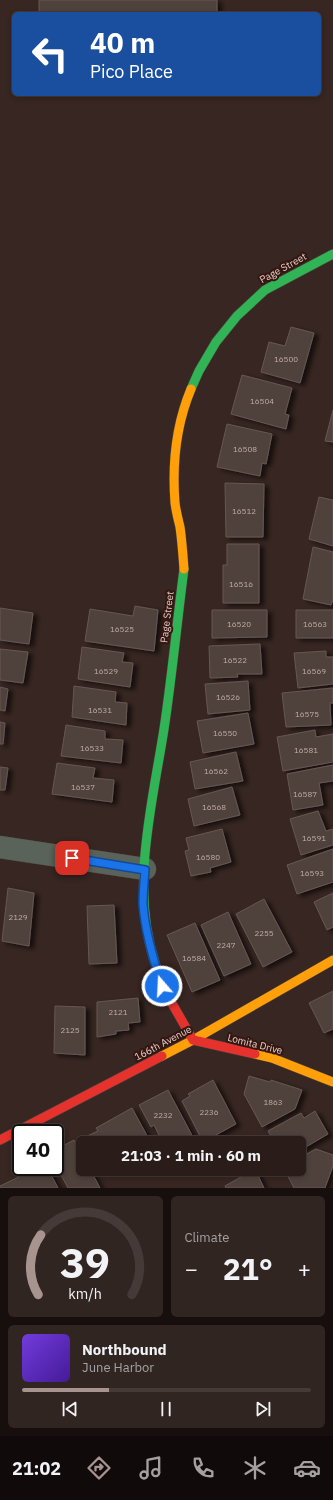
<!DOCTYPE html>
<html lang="en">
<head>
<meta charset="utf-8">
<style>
	:root { --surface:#291c19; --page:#312522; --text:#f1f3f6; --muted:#a5a1a2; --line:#453a38; --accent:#a8948f }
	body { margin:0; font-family:"IBM Plex Sans",sans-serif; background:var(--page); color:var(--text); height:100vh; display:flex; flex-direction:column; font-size:15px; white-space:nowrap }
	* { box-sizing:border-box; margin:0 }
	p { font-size:13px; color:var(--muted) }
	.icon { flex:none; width:22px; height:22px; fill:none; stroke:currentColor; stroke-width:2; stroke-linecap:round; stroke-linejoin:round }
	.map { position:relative; height:1188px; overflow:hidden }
	.sheet { display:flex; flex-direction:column; gap:8px; padding:8px; background:#170f0e; flex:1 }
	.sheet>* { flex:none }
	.top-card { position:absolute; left:12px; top:12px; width:309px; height:84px; border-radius:6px; box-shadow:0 2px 6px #0003,0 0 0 1px var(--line); background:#1a4fa0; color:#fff; overflow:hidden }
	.speed { position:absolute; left:12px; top:1124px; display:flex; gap:8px; font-size:20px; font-weight:700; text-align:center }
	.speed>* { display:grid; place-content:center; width:52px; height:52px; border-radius:50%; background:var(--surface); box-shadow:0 2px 6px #0003,0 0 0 1px var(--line); line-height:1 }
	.speed .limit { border:2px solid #111; border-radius:6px; background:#fff; color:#111 }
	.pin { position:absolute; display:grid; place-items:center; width:34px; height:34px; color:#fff; margin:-17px; border-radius:8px; box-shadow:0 2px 6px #0006 }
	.me { position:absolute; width:44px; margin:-22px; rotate:341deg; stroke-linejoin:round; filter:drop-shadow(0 0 3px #0008) }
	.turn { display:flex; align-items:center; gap:14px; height:84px; padding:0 12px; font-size:18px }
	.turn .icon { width:52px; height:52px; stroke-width:2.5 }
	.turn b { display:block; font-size:28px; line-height:34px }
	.big { font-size:30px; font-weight:700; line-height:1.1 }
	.sheet .widget { flex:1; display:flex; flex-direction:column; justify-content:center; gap:6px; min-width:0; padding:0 14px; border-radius:6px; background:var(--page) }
	.sheet .dial { align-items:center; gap:0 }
	.dial svg { height:104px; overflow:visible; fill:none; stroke:var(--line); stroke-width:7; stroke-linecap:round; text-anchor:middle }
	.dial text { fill:var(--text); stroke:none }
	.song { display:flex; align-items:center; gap:12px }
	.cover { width:48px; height:48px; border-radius:6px; background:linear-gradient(135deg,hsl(260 70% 55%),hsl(260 70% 35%)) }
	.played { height:4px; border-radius:2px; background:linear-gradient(90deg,var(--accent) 30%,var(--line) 30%) }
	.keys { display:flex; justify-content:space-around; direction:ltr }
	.heat { display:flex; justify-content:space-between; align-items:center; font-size:22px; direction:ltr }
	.sheet .tiles { flex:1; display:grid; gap:8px; grid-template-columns:1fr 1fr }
	.widget:last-child { grid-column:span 2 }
	.trip { position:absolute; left:76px; top:1136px; width:230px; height:40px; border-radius:6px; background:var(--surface); box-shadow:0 2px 6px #0003,0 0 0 1px var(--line); font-weight:700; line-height:40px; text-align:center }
	.tab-bar { display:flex; height:64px; justify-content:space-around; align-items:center; background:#100b0a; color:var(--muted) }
	.tab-bar .icon { width:28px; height:28px }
	.tab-bar .on { color:var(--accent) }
	.tab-bar b { font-size:18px; color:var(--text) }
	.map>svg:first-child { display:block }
</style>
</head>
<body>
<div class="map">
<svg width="333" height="1188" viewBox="0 0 333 1188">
	<defs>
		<filter id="shadow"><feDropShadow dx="4.5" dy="2.5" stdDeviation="2" flood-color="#0009"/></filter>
	</defs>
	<rect width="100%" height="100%" fill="#372621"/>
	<path fill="#50423e" stroke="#665753" filter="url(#shadow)" d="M39,0H217V14H39Z
		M291,327L314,333L300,383L261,372L269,342L285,346Z
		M242,375L292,388L285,414L289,415L286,429L231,414Z
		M333,410V442L325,441Z
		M227,424L272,434L266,464L262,463L260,476L217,467Z
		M225,483L264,484L263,537H226Z
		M319,497L333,500V546L309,539Z
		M227,544H259V603H223V565H227Z
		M313,547L333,552V600L331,605L303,599Z
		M135,606L158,610L154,651L85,641L90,609L133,616Z
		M0,608L33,613L29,644L0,640Z
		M212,610H267V637L212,638Z
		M296,610H333V638H296Z
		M260,644L262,674H237L238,677L210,678L209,646Z
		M82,647L124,653L122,662L133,663L130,687L78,679Z
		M0,649L28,652L23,683L0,680Z
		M326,651V657H333V684L298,688L294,653Z
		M248,681L250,710L208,714L205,684Z
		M74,686L116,692L115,702L127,703L126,725L72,717Z
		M0,687L8,689L5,711L0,710Z
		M333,688V703H330L331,725L286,727L282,693Z
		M248,713L254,744L203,753L197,721Z
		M0,722L5,723L3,744H0Z
		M66,725L105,731V739L123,740L121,763L61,756Z
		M315,730L316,737L333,734V762L283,771L277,737Z
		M236,752L243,781L195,789L190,762Z
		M57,763L95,768L93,778L114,780L112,802L52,794Z
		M333,765V781L319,783L323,805L293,810L287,774Z
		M0,767L8,768L5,790H0Z
		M232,787L240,815L194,826L188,799Z
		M318,811L326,831L333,829V845L301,855L290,819Z
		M222,829L231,862L210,868L211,872L191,876L185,851L189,850L186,838Z
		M333,849V882L297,894L287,865Z
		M8,888L34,893L29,946L2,941Z
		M333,893V927L327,930L314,902Z
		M264,899L292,952L263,967L236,914Z
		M114,905L117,963L89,964L87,906Z
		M228,912L251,964L224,976L201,925Z
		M195,923L220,980L192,992L167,935Z
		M333,991V1029L324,1033L309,1003Z
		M138,998L140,1022L128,1023L129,1030L116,1031V1034L97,1037V1002Z
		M55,1006L85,1007V1055L54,1053Z
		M249,1076L270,1082L271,1080L302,1090L295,1109L262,1127L244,1094Z
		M213,1080L236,1124L203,1142L182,1101L190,1096L188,1094Z
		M168,1090L196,1143H163L154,1125L151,1127L139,1105Z
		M132,1108L151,1143H91L87,1136L98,1131L96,1128Z
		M315,1111L328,1134L299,1151V1143H275L268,1131L301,1113L304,1118Z
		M74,1140L83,1156V1169H90L100,1188H68L55,1164V1150Z
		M316,1149L333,1155V1166L326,1185L325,1188H294L284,1169H299V1158Z
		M22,1167H47L58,1188H0V1186L21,1176L18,1169Z
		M255,1169L264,1188H226L225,1186Z"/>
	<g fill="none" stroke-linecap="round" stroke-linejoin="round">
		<g stroke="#51423e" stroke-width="23">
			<path id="street" d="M0,847L145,869"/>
		</g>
		<g stroke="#51423e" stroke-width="10">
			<path id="fast" d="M191,389L199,371L216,342L237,316L265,290L333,254
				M155,963C130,887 152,806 164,729C172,676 177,622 184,569"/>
		</g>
		<g stroke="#51423e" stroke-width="10">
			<path id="slow" d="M184,569C183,555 182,541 180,527C178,519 176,511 175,503C172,464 176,425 191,389
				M255,1054L272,1058L333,1082
				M162,1056L193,1040L333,960"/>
		</g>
		<g stroke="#51423e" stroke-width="10">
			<path id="jam" d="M155,963L162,986L193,1040L255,1054
				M0,1140L162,1056"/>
		</g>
		<use href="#street" stroke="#596359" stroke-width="22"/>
		<use href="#fast" stroke="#30b455" stroke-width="9"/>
		<use href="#slow" stroke="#ff9f0a" stroke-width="9"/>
		<use href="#jam" stroke="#e5322d" stroke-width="9"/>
	</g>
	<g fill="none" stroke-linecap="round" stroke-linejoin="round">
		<g stroke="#114b97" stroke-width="10">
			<path id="route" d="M72,858L145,870C144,881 143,893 143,904C145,932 153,959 162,986"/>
		</g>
		<use href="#route" stroke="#1a73e8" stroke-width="7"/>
	</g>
	<g text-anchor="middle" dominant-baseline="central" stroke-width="4" stroke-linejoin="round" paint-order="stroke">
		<g font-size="8" fill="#c0aca7">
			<text x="286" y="359">16500</text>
			<text x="262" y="401">16504</text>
			<text x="245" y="449">16508</text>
			<text x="244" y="511">16512</text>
			<text x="241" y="584">16516</text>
			<text x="239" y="624">16520</text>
			<text x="315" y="624">16563</text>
			<text x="122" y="629">16525</text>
			<text x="235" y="660">16522</text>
			<text x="106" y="671">16529</text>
			<text x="314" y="671">16569</text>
			<text x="228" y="697">16526</text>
			<text x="100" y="710">16531</text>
			<text x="307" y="714">16575</text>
			<text x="225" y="733">16550</text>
			<text x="92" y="748">16533</text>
			<text x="306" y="750">16581</text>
			<text x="216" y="771">16562</text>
			<text x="83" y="787">16537</text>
			<text x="305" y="794">16587</text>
			<text x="214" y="807">16568</text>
			<text x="314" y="838">16591</text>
			<text x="208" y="857">16580</text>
			<text x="312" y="873">16593</text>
			<text x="18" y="917">2129</text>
			<text x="264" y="933">2255</text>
			<text x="226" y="945">2247</text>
			<text x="194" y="958">16584</text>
			<text x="118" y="1012">2121</text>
			<text x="70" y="1030">2125</text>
			<text x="273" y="1102">1863</text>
			<text x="209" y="1112">2236</text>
			<text x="163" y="1115">2232</text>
		</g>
		<g font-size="10" fill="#e5cfca" stroke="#351610">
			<text transform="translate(283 268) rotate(-29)">Page Street</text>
			<text transform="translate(167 617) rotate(-83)">Page Street</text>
			<text transform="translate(163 1043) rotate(-28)">166th Avenue</text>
			<text transform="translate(255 1044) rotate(14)">Lomita Drive</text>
		</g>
	</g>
</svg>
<div class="speed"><div class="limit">40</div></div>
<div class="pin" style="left:72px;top:858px;background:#d93025"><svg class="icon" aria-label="arrive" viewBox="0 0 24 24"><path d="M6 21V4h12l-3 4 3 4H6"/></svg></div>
<svg class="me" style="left:162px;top:986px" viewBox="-20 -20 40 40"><circle r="17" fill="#1a73e8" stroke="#fff" stroke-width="3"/><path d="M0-11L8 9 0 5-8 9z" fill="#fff"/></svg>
<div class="trip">21:03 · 1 min · 60 m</div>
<div class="top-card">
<div class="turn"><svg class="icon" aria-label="left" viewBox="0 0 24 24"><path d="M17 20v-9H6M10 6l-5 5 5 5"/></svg><div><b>40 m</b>Pico Place</div></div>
</div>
</div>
<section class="sheet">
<div class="tiles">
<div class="widget dial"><svg viewBox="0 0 100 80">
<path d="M14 69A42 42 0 1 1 86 69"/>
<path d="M14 69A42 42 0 0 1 16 23" stroke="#a8948f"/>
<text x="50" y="56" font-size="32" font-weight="700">39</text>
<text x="50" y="72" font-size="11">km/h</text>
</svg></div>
<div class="widget"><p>Climate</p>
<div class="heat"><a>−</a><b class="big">21°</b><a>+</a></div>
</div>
<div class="widget">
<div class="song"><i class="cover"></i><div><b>Northbound</b><p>June Harbor</p></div></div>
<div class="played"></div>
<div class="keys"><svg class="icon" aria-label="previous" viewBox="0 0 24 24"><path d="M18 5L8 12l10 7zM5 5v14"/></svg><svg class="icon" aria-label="pause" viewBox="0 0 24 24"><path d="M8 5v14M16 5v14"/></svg><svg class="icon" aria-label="next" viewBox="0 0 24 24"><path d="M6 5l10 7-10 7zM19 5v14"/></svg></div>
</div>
</div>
</section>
<nav class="tab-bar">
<b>21:02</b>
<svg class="icon on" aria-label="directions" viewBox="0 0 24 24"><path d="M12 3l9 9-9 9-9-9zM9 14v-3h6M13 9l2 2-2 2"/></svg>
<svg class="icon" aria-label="music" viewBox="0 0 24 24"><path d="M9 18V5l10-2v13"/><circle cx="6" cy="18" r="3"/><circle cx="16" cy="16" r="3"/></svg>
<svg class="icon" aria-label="phone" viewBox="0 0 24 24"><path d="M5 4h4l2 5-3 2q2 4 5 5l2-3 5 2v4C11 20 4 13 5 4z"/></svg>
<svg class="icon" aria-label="climate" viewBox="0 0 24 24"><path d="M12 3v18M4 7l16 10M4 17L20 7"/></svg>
<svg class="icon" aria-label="car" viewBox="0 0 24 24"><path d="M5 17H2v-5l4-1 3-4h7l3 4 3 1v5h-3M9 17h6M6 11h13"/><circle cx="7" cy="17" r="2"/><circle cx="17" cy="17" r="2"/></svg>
</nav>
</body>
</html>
